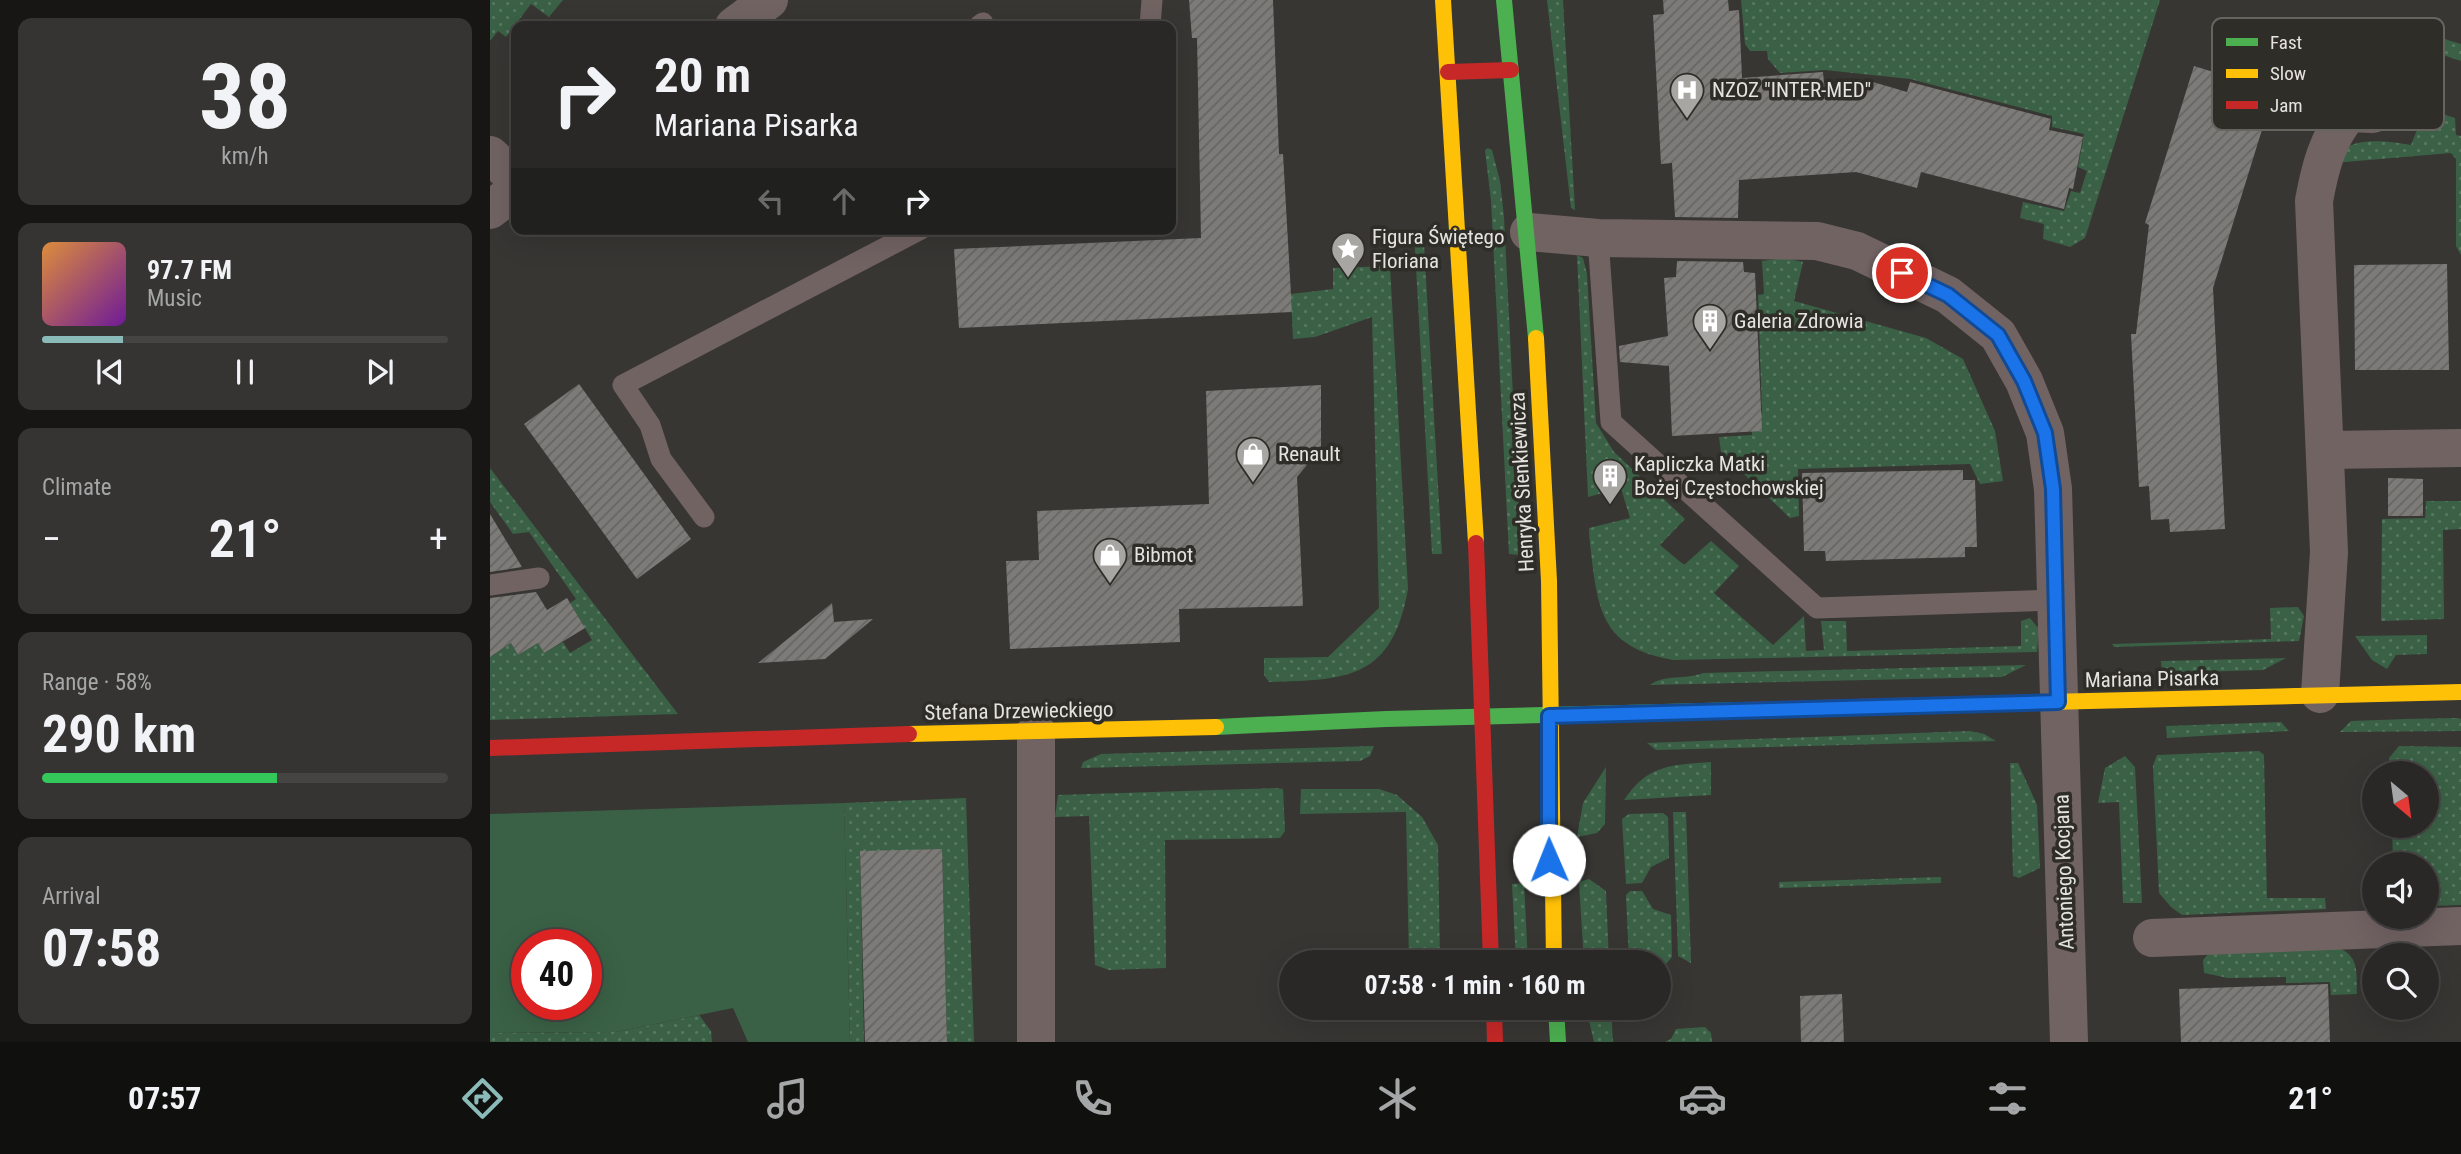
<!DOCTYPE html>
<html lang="en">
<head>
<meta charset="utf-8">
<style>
	:root { --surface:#292826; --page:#353432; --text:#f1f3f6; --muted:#a5a6a7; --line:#454443; --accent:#8bbbb9 }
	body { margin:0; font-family:"Roboto Condensed",sans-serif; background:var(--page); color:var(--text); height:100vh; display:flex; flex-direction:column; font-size:26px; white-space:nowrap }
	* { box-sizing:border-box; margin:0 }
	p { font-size:23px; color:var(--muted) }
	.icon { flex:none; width:38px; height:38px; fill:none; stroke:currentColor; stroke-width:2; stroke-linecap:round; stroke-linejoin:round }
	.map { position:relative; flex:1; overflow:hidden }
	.panel { display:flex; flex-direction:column; gap:18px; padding:18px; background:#171615; width:490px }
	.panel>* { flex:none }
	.hud { position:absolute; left:21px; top:21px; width:665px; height:214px; border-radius:14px; box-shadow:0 7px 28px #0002,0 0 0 2px var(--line); background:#292826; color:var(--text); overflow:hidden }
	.needle { width:46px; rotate:151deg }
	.controls { position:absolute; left:1872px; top:761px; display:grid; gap:14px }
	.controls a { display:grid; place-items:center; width:77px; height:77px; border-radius:50%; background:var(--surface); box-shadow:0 7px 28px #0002,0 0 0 2px var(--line); font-size:35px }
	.speed { position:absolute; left:21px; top:929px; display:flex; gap:14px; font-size:35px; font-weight:700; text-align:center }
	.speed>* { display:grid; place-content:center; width:91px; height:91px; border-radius:50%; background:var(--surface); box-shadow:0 7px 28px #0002,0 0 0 2px var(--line); line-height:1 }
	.speed .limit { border:10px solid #d22; background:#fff; color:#111 }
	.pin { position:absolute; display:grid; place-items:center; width:60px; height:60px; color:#fff; margin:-30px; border:4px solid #fff; border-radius:50%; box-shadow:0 2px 7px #0007 }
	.me { position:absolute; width:77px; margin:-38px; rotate:359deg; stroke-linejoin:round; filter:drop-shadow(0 0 5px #0008) }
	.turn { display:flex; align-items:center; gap:24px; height:147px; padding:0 28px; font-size:32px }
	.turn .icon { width:91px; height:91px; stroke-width:2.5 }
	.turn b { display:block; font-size:49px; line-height:60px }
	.lanes { display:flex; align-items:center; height:66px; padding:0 28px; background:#0003; justify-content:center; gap:35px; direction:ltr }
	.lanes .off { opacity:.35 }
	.big { font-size:52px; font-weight:700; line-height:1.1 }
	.panel .card { flex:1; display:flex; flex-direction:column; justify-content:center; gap:10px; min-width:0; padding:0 24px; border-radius:14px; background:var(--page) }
	.panel .dial { align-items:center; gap:0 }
	.dial b { font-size:91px; line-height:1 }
	.song { display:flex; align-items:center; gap:21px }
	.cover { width:84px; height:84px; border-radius:10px; background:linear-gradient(135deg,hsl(30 70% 55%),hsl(280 70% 35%)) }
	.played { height:7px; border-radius:4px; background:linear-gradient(90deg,var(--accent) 20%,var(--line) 20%) }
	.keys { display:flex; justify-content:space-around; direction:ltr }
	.heat { display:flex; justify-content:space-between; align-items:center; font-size:38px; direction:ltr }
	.charge { height:10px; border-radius:5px; background:linear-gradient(90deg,#34c759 58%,var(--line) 0) }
	.trip { position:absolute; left:789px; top:950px; width:392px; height:70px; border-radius:35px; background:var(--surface); box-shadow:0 7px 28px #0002,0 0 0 2px var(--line); font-weight:700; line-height:70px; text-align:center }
	.tab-bar { display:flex; height:112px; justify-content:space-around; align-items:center; background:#10100f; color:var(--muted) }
	.tab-bar .icon { width:49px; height:49px }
	.tab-bar .current { color:var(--accent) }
	.tab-bar b { font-size:32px; color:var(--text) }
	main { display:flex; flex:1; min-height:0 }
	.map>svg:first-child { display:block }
</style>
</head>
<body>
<main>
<section class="panel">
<div class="card dial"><b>38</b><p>km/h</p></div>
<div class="card">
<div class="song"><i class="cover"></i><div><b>97.7 FM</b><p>Music</p></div></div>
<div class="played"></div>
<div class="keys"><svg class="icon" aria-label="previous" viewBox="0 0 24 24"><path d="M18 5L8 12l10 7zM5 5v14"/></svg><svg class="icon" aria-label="pause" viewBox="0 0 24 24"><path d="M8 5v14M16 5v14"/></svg><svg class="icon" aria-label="next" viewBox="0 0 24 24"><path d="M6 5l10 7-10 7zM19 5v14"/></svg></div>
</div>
<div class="card"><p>Climate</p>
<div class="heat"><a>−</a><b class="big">21°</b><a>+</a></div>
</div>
<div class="card"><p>Range · 58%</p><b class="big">290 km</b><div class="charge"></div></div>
<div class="card"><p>Arrival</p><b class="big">07:58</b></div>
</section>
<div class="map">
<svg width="1971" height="1042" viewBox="0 0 1971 1042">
	<defs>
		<pattern id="grass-dots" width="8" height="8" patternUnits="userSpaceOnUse" patternTransform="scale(1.75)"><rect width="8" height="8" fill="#3a6145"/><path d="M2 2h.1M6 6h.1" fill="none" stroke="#567860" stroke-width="1.8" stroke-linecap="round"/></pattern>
		<pattern id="building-hatch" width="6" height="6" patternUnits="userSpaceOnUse" patternTransform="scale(1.75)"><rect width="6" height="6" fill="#7c7b78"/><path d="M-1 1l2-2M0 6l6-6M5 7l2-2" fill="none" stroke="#666563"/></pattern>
	</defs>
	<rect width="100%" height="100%" fill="#373633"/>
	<path fill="url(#grass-dots)" d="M0,0H73L59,17L41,4L16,37L8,31L0,41Z
		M1057,0H1073L1085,210L1081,208Z
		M1251,0H1670L1595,238L1580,247L1553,239L1554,224L1530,218L1533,202L1574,211L1581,191L1590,193L1597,171L1588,167L1594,134L1562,127V116L1420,79L1335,70L1290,73L1278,59L1277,51H1260L1255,44Z
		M1914,27L1971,44V61L1932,48L1930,53L1908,49Z
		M1907,99L1965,118L1966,135L1971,136V255L1966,246V159L1961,153L1843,163C1855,134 1896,141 1921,145L1931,120L1904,110Z
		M998,148L1002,150L1010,181L1014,217L1031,555L1019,554L1001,201L995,150Z
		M924,231L934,244L952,554H942Z
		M1087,255L1093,258L1097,274L1106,423L1124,452L1195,519L1170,545L1194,565L1221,541L1249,566L1224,593L1283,645L1314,616L1316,651L1334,650L1331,621H1356L1357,651L1531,646V621L1540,618L1549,629L1547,652L1183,660C1119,648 1109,620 1102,561C1101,550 1099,539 1099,528L1140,518L1131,488L1098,497Z
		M1294,258L1313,262L1304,301L1436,338L1473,359L1505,431L1513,481L1490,484L1480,464L1308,469L1309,516L1300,518L1231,452L1229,437L1262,435L1261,414L1272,413L1268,295L1274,294L1272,261Z
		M900,266L918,589C902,679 858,680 779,682L774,675V658L838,657L889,608L882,317L825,337L803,339L801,294L843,289V268Z
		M0,468L188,714L0,720V654L2,656L21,643L28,655L48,643L54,653L73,642L80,653L102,640L80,603L86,599L39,532L23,534L0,502Z
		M1936,501H1971V529L1953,530L1954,619L1891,621L1892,519L1935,518Z
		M1808,607L1814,616L1809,641L1624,647L1622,644L1781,639L1780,608Z
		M1937,635V654L1906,655L1897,669L1882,660L1865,636Z
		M1796,658L1773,670L1672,673L1671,661Z
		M1536,665L1512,677L1160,685C1174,674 1196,680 1213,673Z
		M1916,719L1968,718L1971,719V731L1850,732L1861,721Z
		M1791,722L1799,731L1677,738L1676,726Z
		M1480,731L1494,734L1506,741L1166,750L1157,743Z
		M884,746L880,756L870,761L591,768L593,762L611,754Z
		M1909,746L1971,747V905L1937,906V864H1903L1902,826H1937V774L1900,773L1899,758Z
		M1769,751L1774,755L1777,898H1835L1836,909L1692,915L1681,907L1669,893L1663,766L1667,755Z
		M1635,756L1645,767L1652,903H1633L1629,802L1608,803L1615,768Z
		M1221,762V795L1134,800C1158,764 1182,765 1221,762Z
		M1520,763H1528L1547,805L1550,868L1529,878L1523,876Z
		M1116,767L1115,824L1107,833L1087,837L1093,803Z
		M786,788L793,789L795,831L790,838L675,840L676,968L619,970L605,965L599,816L565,817L568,795Z
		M811,789H889L907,795L932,817L948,845L950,962H919L916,812L810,814Z
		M476,798L484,1042H457L452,849L370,852L374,1042H360L354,803Z
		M1183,812H1196L1201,963L1188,956Z
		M1173,813L1178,817L1179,858L1161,867L1152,883L1136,884L1132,819L1139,814Z
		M1451,877V883L1289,888V882Z
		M1099,879L1116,891L1119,962H1094L1089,882Z
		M1034,883L1038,962H1026L1022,884Z
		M1140,891H1152L1163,909L1181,915L1182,957L1176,964L1139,962L1136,895Z
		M1851,949C1870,958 1866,975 1867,994L1841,995L1840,982L1796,983V977L1738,978L1714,973L1713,960L1719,953Z
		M1096,1008H1121L1123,1042H1104Z
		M209,1015L221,1031L222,1042H0V1033L126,1032Z
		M1215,1027L1221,1033L1222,1042H1175L1181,1039L1186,1029Z"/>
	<path fill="#3a6145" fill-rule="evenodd" d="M354,803L360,1042H258L243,1008L126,1032L0,1033V814ZM37,945H96V1004H37Z"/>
	<path fill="url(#building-hatch)" d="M699,0H783L789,154H793L802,312L469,328L464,249L711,238L707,38H702Z
		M1173,0H1238L1239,11L1249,10L1252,78L1333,72L1334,83L1376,80L1417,92L1420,82L1561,119L1559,130L1593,137L1583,189L1579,188L1574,209L1431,172L1427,188L1366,172L1249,180L1248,218L1185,217L1182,163L1171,164L1163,15L1174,14Z
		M1704,66L1743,78L1748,66L1788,78L1723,288L1735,529L1680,532L1679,519L1661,520L1659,486L1649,487L1641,334H1646L1659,225L1655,223Z
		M1187,261L1253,262L1254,272L1265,273L1272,431L1182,436L1179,366L1130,362L1129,346L1178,336L1174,278L1186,277Z
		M1957,264L1959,370H1865L1864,265Z
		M89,384L201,539L147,579L34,424Z
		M831,385V448L807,477L813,606L689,609L690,642L520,649L516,561L549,560L547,511L719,504L716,391Z
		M1473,470V480H1485L1487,547H1475V557L1336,561L1335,551H1314L1312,473Z
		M1898,478L1933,479V516H1898Z
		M0,514L32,567L0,572Z
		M46,592L57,610L77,598L95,628L54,653L48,643L28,655L21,643L0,657V598Z
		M342,603L344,622L383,619L335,659L268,663Z
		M452,849L457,1042H375L370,851Z
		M1838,984L1840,1042H1691L1689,989Z
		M1352,994L1354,1042H1311L1310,996Z"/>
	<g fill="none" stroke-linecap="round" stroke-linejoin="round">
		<path stroke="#726363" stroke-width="21" d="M489,26L493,23
			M660,26L662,0
			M1108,238L1121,422L1327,608L1567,600
			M214,517L171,459L160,425L133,385L431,229
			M0,585L49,578"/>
		<path stroke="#726363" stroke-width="38" d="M244,26L279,0
			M0,155L26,179
			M0,210L26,190
			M1039,232L1108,238L1327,241L1367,251L1458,295L1508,335L1534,381L1555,433L1563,489L1579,1042
			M1837,450L1971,448
			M1830,694L1839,552L1824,201C1830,168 1837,139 1859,113L1883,114
			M1662,938L1971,926
			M546,1042V731"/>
		<path stroke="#4caf50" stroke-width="16" d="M1014,0L1046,338
			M726,727L896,719L1252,710
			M1066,1008L1068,1042"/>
		<path stroke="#ffc107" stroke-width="16" d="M953,0L986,543
			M1046,338L1059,581L1064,962
			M1557,702L1971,692
			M419,734L726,727"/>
		<path stroke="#c62828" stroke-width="16" d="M958,72L1021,70
			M986,543L1001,962
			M1252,710L1557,702
			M0,748L419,734
			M1004,1008L1005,1042"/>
	</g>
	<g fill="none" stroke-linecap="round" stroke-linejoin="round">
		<g stroke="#114b97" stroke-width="18">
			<path id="route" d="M1059,860V716L1568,702L1563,489L1555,433L1534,381L1508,335L1458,295L1412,273"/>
		</g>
		<use href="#route" stroke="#1a73e8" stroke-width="12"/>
	</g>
	<defs>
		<g id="hospital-pin" transform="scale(1.75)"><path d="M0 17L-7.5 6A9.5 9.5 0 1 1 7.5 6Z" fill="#a8a6a3" stroke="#2f2d27"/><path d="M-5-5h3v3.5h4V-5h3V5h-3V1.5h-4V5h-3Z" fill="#fff"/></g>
		<g id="sight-pin" transform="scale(1.75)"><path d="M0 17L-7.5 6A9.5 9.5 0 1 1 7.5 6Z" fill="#a8a6a3" stroke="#2f2d27"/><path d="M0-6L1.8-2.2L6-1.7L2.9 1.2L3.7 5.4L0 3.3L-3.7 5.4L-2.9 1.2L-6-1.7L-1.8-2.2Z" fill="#fff"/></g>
		<g id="building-pin" transform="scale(1.75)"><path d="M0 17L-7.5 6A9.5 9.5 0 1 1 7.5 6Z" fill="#a8a6a3" stroke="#2f2d27"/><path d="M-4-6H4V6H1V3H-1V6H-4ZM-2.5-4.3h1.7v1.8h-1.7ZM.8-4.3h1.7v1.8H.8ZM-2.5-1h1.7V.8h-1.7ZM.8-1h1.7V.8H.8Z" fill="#fff"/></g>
		<g id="shop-pin" transform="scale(1.75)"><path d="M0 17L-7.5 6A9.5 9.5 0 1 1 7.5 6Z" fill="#a8a6a3" stroke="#2f2d27"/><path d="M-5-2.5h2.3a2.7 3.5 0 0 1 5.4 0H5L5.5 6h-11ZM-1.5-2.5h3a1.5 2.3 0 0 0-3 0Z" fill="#fff"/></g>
	</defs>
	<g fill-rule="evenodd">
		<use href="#hospital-pin" x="1197" y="90"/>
		<use href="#sight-pin" x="858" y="249"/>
		<use href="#building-pin" x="1220" y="321"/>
		<use href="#shop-pin" x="763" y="454"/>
		<use href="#building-pin" x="1120" y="476"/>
		<use href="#shop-pin" x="620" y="555"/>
	</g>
	<g text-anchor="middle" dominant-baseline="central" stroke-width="7" stroke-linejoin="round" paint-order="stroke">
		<g font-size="21" fill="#e5e3e0" stroke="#2f2d27" text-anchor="start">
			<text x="1222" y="90">NZOZ "INTER-MED"</text>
			<text x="882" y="237">Figura Świętego<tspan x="882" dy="24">Floriana</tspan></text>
			<text x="1244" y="321">Galeria Zdrowia</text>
			<text x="788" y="454">Renault</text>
			<text x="1144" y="464">Kapliczka Matki<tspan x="1144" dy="24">Bożej Częstochowskiej</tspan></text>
			<text x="644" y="555">Bibmot</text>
		</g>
		<g font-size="21" fill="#e5e3e0" stroke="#2f2d27">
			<text transform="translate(1032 482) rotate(-93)">Henryka Sienkiewicza</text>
			<text transform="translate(1662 679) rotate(-1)">Mariana Pisarka</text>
			<text transform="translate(529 711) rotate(-1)">Stefana Drzewieckiego</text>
			<text transform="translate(1574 872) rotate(-92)">Antoniego Kocjana</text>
		</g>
	</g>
	<rect x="1722" y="18" width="232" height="112" rx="10" fill="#2f2d27" stroke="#66645e" stroke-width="2"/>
	<rect x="1736" y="38" width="32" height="8" fill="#4caf50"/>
	<rect x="1736" y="69" width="32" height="9" fill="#ffc107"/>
	<rect x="1736" y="101" width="32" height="8" fill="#c62828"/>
	<g font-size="19" fill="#e5e3e0">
		<text x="1780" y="49">Fast</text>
		<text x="1780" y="80">Slow</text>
		<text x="1780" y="112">Jam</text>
	</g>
</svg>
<div class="controls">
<a><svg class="needle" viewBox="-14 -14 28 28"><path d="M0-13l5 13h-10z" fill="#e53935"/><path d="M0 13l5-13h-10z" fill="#a5a6a7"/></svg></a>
<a><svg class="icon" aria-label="sound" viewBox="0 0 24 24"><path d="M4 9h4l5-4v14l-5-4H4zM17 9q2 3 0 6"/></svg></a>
<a><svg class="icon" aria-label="search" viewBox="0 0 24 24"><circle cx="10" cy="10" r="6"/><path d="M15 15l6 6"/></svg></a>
</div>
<div class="speed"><div class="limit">40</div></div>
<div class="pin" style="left:1412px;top:273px;background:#d93025"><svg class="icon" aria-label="arrive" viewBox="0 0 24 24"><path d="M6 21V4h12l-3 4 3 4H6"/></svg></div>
<svg class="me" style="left:1059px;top:860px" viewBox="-20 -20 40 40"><circle r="19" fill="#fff"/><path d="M0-13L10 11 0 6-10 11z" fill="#1a73e8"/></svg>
<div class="trip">07:58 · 1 min · 160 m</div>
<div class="hud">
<div class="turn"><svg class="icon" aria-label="right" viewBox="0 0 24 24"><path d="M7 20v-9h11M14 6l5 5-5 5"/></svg><div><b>20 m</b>Mariana Pisarka</div></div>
<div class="lanes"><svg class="icon off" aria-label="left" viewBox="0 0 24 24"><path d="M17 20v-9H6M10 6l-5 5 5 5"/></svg><svg class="icon off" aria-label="ahead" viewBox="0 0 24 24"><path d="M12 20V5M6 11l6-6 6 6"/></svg><svg class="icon" aria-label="right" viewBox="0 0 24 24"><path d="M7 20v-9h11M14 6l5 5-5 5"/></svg></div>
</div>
</div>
</main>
<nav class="tab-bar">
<b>07:57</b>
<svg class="icon current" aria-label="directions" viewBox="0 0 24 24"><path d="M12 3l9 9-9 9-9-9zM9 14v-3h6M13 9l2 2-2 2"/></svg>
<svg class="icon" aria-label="music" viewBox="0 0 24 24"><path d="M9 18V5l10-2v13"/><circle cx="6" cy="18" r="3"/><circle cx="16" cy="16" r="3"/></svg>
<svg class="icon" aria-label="phone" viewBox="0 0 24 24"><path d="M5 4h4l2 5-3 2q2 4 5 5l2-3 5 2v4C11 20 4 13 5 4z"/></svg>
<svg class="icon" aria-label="climate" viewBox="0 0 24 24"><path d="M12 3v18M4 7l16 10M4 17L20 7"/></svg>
<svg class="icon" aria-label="car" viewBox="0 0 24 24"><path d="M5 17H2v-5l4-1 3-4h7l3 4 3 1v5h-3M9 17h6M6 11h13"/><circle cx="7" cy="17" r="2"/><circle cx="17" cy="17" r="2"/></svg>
<svg class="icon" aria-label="filters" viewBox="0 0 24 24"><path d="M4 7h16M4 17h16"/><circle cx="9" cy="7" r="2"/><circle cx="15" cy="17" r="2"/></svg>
<b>21°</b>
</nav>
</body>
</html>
